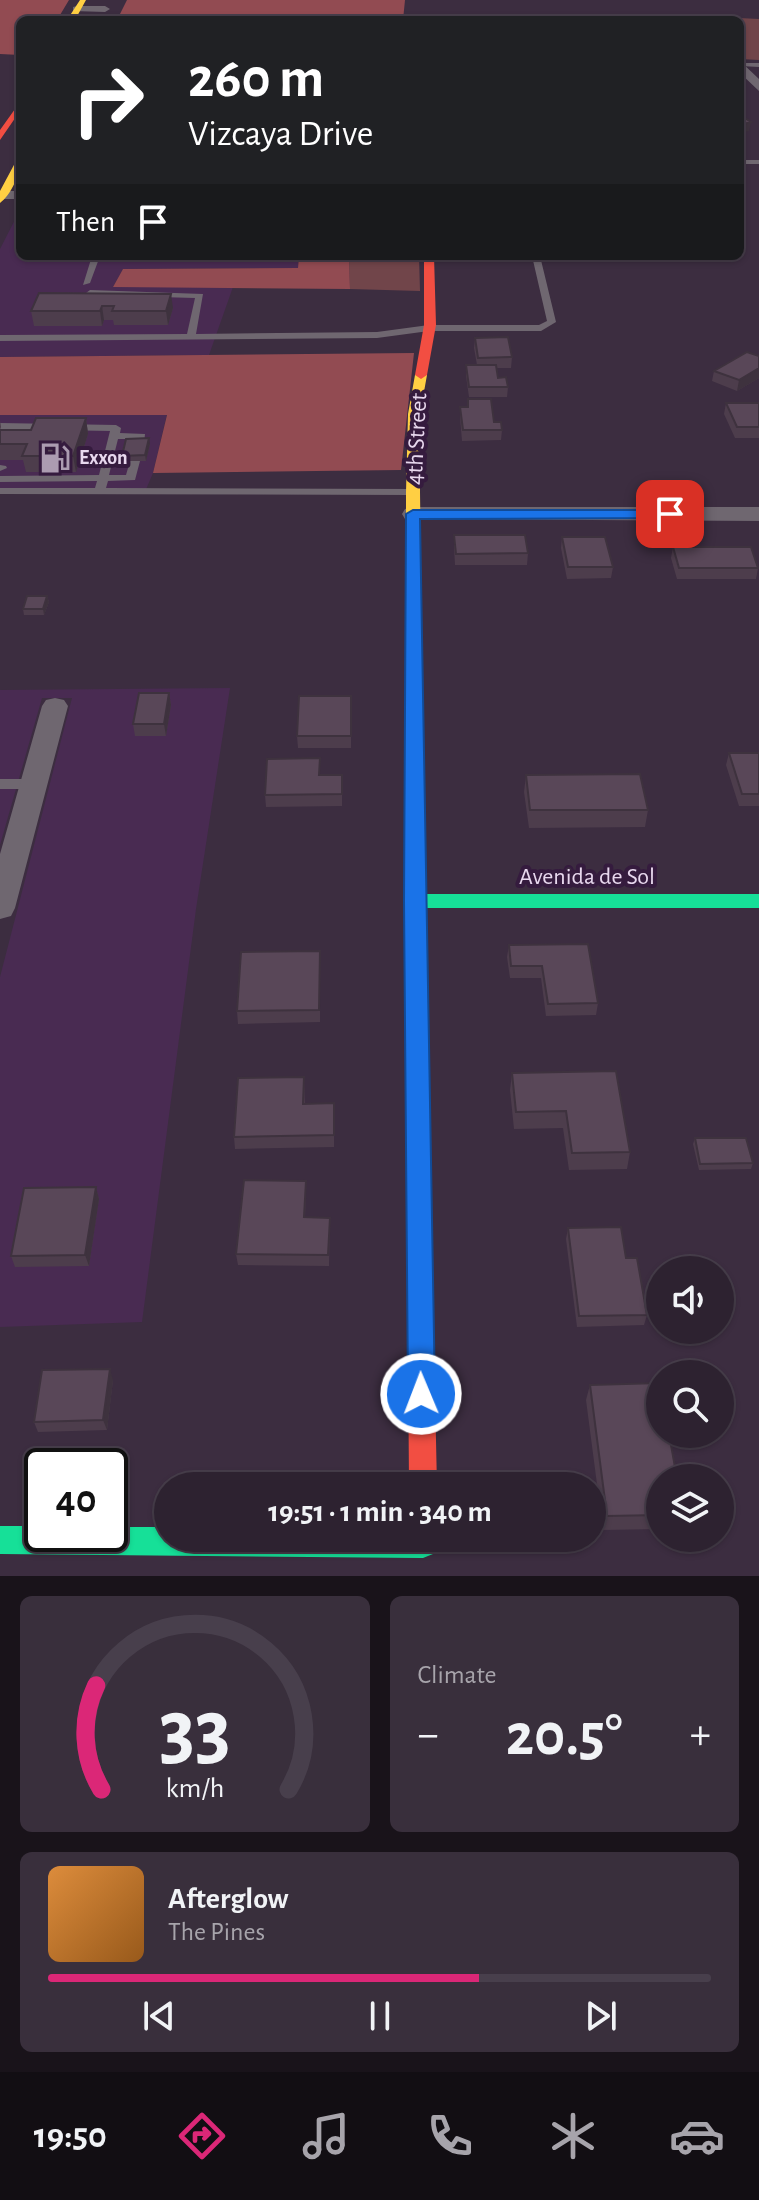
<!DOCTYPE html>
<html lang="en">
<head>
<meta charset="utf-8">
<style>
	:root { --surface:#2d2230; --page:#392f3c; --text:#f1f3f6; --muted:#a7a4ab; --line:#483f4c; --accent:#db2777 }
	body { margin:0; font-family:"Alegreya Sans",sans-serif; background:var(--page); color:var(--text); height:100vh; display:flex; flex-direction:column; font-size:30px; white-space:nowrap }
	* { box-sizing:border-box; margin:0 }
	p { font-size:26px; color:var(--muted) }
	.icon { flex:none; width:44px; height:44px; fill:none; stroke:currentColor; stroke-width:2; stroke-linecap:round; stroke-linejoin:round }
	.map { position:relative; height:1576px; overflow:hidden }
	.sheet { display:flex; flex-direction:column; gap:20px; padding:20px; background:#19131a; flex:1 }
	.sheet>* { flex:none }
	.guide { position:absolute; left:16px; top:16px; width:728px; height:244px; border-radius:12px; box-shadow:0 2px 6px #0004,0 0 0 2px var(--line); background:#202124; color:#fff; overflow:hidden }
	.tools { position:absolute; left:646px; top:1256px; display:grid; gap:16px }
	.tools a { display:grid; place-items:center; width:88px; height:88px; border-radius:50%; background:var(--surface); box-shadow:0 2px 6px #0004,0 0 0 2px var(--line); font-size:40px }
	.speed { position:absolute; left:24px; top:1448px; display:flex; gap:16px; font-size:40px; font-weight:700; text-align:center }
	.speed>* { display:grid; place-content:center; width:104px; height:104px; border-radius:50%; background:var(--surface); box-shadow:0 2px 6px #0004,0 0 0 2px var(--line); line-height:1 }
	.speed .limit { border:4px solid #111; border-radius:12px; background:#fff; color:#111 }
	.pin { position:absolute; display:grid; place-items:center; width:68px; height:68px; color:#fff; margin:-34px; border-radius:16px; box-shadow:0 4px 12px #0006 }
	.me { position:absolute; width:88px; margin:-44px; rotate:359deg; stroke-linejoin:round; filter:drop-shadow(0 0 6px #0008) }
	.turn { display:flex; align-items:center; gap:28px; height:168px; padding:0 40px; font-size:36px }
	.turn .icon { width:104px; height:104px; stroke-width:2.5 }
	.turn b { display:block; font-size:56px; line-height:68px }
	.then { display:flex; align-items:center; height:76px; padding:0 40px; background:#0003; gap:16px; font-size:30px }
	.big { font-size:60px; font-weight:600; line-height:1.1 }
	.sheet .tile { flex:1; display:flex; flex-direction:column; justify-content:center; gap:12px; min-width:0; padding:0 28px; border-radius:12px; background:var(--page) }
	.sheet .dial { align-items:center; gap:0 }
	.dial svg { height:208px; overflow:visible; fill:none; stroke:var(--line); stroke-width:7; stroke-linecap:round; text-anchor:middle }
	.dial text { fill:var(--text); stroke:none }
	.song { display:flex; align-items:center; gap:24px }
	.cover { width:96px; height:96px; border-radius:12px; background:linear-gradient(135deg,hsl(30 70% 55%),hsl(30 70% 35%)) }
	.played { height:8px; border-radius:4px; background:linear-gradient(90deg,var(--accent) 65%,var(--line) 65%) }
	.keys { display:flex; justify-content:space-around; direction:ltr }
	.heat { display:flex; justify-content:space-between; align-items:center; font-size:44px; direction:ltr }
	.sheet .tiles { flex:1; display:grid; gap:20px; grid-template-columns:1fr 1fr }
	.tile:last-child { grid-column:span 2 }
	.trip { position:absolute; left:154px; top:1472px; width:452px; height:80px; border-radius:40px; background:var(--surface); box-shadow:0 2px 6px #0004,0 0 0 2px var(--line); font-weight:600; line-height:80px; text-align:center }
	.menu { display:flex; height:128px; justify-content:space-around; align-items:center; background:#120e13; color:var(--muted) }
	.menu .icon { width:56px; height:56px }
	.menu .on { color:var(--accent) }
	.menu b { font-size:36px; color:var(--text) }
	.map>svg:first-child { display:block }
</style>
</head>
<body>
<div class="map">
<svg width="759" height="1576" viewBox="0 0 759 1576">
	<rect width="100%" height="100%" fill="#3c2d40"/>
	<path fill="#492b52" d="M20,210V256H299L298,268L123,269L113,287H233L209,355L0,357V249Z
		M167,414L153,473L144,494H0V415Z
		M230,688L196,909L142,1322L0,1327V977L72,698H42L0,845V690Z"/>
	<path fill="#71454a" d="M678,15L759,19V60L740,59V20H510Z
		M349,256H419L420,291L350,289Z"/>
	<path fill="#924b52" d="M0,0H69L57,20H20V55L0,54Z
		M127,0H405L403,20H117Z
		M299,256H349L350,289L113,287L123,269L298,268Z
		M414,353L401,470L153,473L167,415H0V357Z"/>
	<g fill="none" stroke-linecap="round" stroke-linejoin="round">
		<path fill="#6f6770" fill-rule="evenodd" d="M759,63V67L740,66L742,63Z
			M740,160H759V164H740Z
			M92,256H100L90,283L83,285Z
			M532,256H540L556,322L541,331H429L377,338L0,341V335L187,334L195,298L87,295L86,293L90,290L203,294L196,334L377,332L429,325H539L547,321Z
			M0,423L116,425L121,428L120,433L145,434L144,444L139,447L134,444L135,439H118L109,475H126L130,461L135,458L140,461L135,480L108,481L106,488L413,489L418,492L413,495L0,494V488H95L97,481L0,482V476L99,475L110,431L0,429Z
			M0,465L6,466L7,468L0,471Z
			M0,779H34L41,784L34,789H0Z"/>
		<path fill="#6f6770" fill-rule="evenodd" d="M77,6H105L110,9L105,12L73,11V7Z
			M740,61L759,79V91L740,73Z
			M0,191H20V199H0Z
			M413,507H759V521L405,519L402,514L405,509Z
			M55,698L64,700L68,706L15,908L11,916L0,919V854L42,706L46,700Z"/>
		<path fill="#16e098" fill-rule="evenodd" d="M414,894H759V908H414L407,906L404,901L407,896Z
			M0,1526H42V1534H110V1527H168V1538H435L437,1544L433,1554L423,1558L0,1554Z"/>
		<path fill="#ffcf43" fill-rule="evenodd" d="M80,0H86L75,20H67Z
			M20,160C20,175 11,195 0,203V191L15,163Z
			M421,371L427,375L420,414V492L428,1072L425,1079L417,1081L409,1079L406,1072V492L408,414L415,375Z"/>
		<path fill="#f24e42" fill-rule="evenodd" d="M20,102V111L0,140V130Z
			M424,256H434L436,325L427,375L421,379L415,375L424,325Z
			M417,1063L425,1065L428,1072L437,1486H409L406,1072L409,1065Z"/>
	</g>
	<path fill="#4d3d4c" d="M116,256H244L243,262H117Z
		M39,293L173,308L168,325H114L113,320H104L102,326H34L31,311Z
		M475,338L512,357L511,368H497L498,378L508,387L507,397H469L466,376V365H477L474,348Z
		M759,356V378L737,391L712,381L714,371Z
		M468,399L502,430L501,440L462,441L460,417V407H467Z
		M726,403H759V438H735L724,414Z
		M86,418L88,434L76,472H26L23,460H0V420L1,427L0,430H31Z
		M150,444L146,461H123L122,456Z
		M454,535L528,553L527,565H455L454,547Z
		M562,537L613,567L611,578L567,579L561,548Z
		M673,547L758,568L756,579H677L671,558Z
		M47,596L49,602L44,615H24L23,609Z
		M169,693L171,705L166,736H135L133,724Z
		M351,696V748H298L297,736Z
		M729,753H759V806H739L726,765Z
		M320,775H342V806L266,807L265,795Z
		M526,775L648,810L645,827L529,828L524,792Z
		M588,944L598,1003L596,1015L546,1016L541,978H510L507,957L509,945Z
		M320,951V1022L238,1024L237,1011Z
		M512,1073L630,1152L627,1169L569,1170L563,1128L514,1129L510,1090Z
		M304,1077L305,1104L334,1115V1147L235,1149L234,1137Z
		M695,1138L753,1163L751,1169L699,1170L693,1144Z
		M306,1181V1193L305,1217L330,1218L329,1266L238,1265L236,1254Z
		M96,1187L99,1199L89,1266L15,1267L11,1256Z
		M568,1228L626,1258L647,1315L644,1325L577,1327L566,1239Z
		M113,1380L107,1430L38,1432L34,1422Z
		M590,1385L660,1478V1529L603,1530L586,1400Z"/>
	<path fill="#3e323e" d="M751,122L749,131L740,133V125Z
		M171,294L173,308L168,325L166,311Z
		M102,306L104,320L102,326L100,311Z
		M759,368V378L737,391L739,380Z
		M86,418L88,434L76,472L73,456Z
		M149,438L150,444L146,461L145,455Z
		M47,596L49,602L44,615L43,609Z
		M169,693L171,705L166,736L164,724Z
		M96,1187L99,1199L89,1266L85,1255Z
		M110,1369L113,1380L107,1430L103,1420Z"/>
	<path fill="#594758" stroke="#3e323e" stroke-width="2" d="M740,115L751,122L740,125Z
		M39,293L171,294L166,311H112L114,306H102L100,311H31Z
		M508,337L512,357L478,358L475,338Z
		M747,352L759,356V368L739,380L714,371Z
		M466,365H496L498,378L506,377L508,387H469Z
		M468,399H491L494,422H501L502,430H463L460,407H468Z
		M726,403H759V427H737Z
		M36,418H86L73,456H22L27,444H0V430H31Z
		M149,438L145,455L122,456L126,439Z
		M454,535H525L528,553L456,554Z
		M562,537H605L613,567H568Z
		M673,547H751L758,568H679Z
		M27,596H47L43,609H23Z
		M139,693H169L164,724H133Z
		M299,696H351V736H297Z
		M729,753H759V794H742Z
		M320,758L319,775H342V794L265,795L267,759Z
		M640,774L648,810H530L526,775Z
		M588,944L598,1003L548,1004L542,966H511L509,945Z
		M320,951L319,1010L237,1011L241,952Z
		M616,1071L630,1152L572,1153L566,1111L516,1112L512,1073Z
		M304,1077L303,1104L334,1103V1135L234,1137L238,1078Z
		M695,1138H746L753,1163L700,1164Z
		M244,1180L306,1181L304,1217L330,1218L328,1255L236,1254Z
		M96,1187L85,1255L11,1256L24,1188Z
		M621,1227L626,1258H637L647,1315L579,1316L568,1228Z
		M110,1369L103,1420L34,1422L42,1370Z
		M660,1383V1434H669L677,1478H660V1515L607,1516L590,1385Z"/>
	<path fill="#1a73e8" stroke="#114b97" stroke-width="2" d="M413,510H670L677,514L670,518L420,519L435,1394L431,1403L421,1407L412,1403L408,1394L404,901L406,514Z"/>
	<defs>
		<g id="fuel-bare" transform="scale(2.4)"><path d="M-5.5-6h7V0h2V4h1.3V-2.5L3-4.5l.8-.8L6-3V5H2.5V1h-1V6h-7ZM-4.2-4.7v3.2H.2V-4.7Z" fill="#ac9cb1" stroke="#351b3e" stroke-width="2.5" paint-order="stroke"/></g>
	</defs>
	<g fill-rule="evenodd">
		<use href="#fuel-bare" x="55" y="458"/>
	</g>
	<g text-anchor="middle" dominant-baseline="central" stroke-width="8" stroke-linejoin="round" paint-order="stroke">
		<g font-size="20" font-weight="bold" fill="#e8d8ee" stroke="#351b3e" text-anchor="start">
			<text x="79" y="458">Exxon</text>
		</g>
		<g font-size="24" fill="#e8d8ee" stroke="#351b3e">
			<text transform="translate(417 439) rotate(-87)">4th Street</text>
			<text x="587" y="877">Avenida de Sol</text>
		</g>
	</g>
</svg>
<div class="tools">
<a><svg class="icon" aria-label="sound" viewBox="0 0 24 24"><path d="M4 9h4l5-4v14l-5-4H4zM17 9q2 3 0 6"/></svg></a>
<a><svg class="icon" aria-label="search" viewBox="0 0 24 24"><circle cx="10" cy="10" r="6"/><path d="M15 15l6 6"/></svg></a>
<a><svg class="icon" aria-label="layers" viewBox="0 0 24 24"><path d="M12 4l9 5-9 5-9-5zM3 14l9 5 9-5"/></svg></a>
</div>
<div class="speed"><div class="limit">40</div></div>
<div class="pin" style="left:670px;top:514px;background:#d93025"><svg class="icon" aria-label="arrive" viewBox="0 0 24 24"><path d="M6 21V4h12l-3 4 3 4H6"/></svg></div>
<svg class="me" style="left:421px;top:1394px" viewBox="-20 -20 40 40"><circle r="17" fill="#1a73e8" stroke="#fff" stroke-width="3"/><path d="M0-11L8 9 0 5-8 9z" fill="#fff"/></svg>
<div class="trip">19:51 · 1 min · 340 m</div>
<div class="guide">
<div class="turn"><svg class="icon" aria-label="right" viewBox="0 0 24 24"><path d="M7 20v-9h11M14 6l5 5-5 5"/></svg><div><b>260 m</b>Vizcaya Drive</div></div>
<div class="then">Then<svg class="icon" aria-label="arrive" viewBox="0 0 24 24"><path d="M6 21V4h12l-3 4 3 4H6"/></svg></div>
</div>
</div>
<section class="sheet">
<div class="tiles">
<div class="tile dial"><svg viewBox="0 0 100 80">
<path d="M14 69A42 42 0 1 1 86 69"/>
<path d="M14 69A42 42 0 0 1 12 29" stroke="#db2777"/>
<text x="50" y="56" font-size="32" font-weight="700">33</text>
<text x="50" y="72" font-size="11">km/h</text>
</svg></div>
<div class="tile"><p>Climate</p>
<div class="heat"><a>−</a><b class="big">20.5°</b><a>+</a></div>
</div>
<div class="tile">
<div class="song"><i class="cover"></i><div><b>Afterglow</b><p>The Pines</p></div></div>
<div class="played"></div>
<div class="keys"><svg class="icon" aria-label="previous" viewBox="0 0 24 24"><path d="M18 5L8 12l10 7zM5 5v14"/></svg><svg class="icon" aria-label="pause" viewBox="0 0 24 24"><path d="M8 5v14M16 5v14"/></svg><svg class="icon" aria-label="next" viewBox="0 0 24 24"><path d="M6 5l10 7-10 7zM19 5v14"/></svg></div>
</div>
</div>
</section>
<nav class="menu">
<b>19:50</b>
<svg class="icon on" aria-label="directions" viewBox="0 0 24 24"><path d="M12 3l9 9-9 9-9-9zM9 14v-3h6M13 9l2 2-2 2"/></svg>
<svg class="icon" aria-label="music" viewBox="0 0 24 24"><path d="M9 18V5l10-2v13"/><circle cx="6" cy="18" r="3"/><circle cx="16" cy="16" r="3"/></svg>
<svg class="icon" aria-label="phone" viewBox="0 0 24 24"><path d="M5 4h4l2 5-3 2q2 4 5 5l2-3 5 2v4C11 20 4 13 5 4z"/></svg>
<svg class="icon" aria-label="climate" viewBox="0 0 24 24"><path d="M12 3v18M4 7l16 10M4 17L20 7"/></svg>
<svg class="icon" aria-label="car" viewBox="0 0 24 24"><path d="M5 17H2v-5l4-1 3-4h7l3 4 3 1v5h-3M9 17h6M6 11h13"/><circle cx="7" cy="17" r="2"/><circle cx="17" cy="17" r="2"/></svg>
</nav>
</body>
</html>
